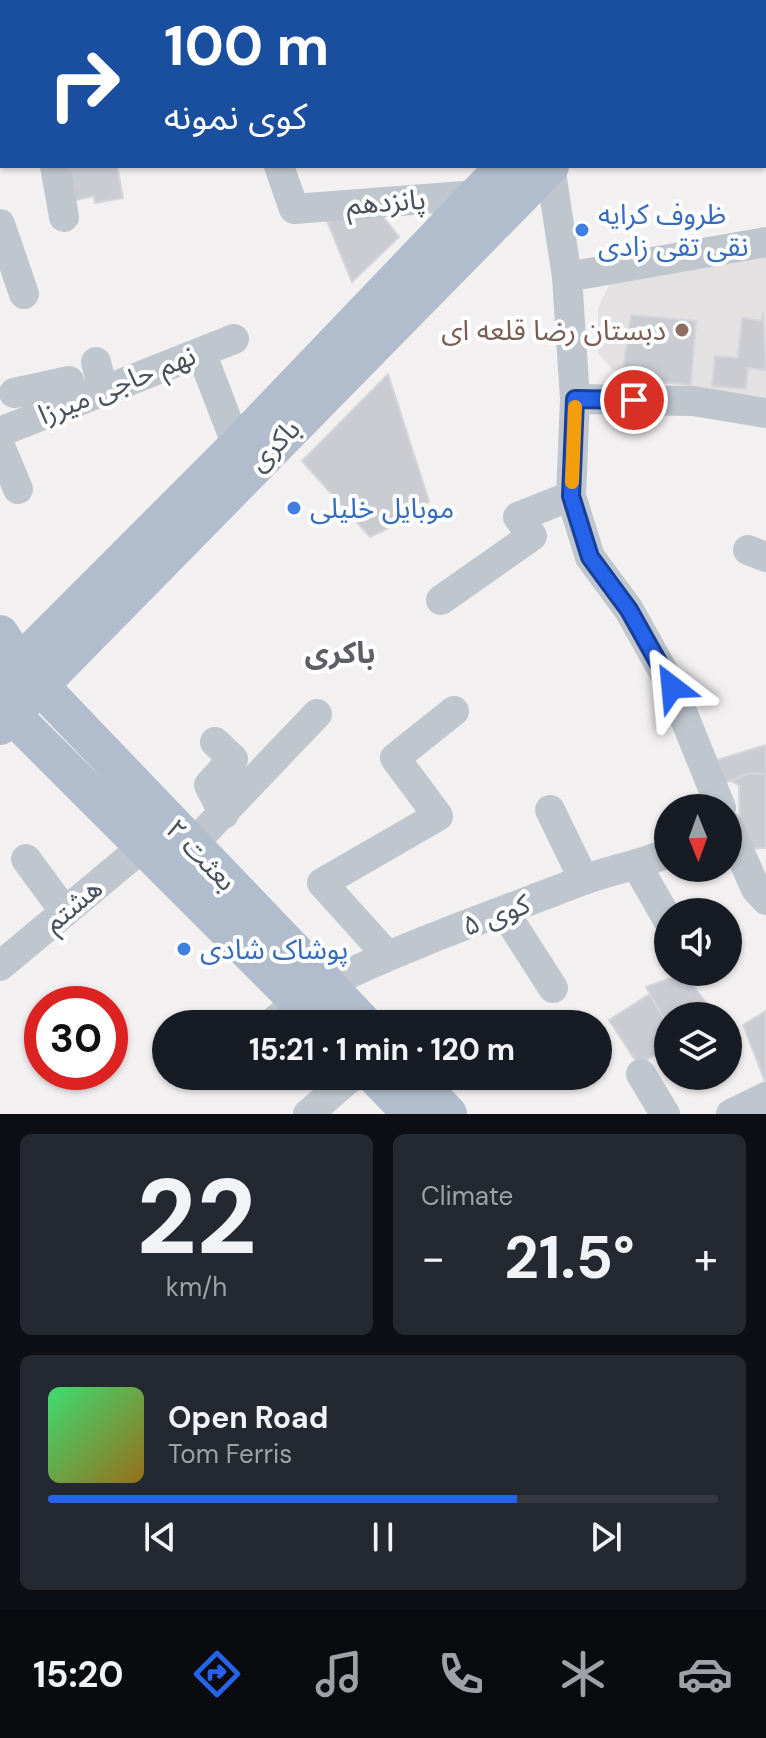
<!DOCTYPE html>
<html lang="en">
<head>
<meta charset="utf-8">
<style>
	:root { --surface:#171b24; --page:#242831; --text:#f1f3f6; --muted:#9ea1a6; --line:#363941; --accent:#2563eb }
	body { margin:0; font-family:"DM Sans","Noto Sans Arabic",sans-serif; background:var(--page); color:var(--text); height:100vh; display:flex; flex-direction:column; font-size:30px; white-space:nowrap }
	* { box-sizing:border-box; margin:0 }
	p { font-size:26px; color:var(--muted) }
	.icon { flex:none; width:44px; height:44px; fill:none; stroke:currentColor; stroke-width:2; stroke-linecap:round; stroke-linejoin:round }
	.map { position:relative; height:1114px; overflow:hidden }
	.side { display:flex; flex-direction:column; gap:20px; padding:20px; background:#0d0f14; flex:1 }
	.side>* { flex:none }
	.top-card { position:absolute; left:0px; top:0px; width:766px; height:168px; box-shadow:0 2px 6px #0004; background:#1a4fa0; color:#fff; overflow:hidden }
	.needle { width:52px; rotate:179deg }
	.controls { position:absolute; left:654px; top:794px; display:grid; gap:16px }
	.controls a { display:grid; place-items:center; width:88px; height:88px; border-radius:50%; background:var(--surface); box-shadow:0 2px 6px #0004; font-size:40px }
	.speed { position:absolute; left:24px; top:986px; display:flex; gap:16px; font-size:40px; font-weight:700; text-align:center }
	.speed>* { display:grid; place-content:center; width:104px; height:104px; border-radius:50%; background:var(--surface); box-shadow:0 2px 6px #0004; line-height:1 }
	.speed .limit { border:12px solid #d22; background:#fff; color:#111 }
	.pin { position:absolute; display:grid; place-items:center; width:68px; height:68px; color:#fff; margin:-34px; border:4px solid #fff; border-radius:50%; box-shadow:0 2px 8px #0007 }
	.me { position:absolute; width:88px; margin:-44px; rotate:331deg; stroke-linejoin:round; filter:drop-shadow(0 0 6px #0008) }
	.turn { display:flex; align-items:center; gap:28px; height:168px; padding:0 32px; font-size:36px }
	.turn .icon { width:104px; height:104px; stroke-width:2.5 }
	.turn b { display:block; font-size:56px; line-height:68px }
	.big { font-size:60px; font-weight:700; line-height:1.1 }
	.side .card { flex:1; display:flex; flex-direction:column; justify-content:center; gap:12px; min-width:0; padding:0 28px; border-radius:12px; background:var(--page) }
	.side .dial { align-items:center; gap:0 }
	.dial b { font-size:104px; line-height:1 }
	.song { display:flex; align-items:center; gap:24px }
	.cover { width:96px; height:96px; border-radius:12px; background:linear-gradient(135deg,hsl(140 70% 55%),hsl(40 70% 35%)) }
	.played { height:8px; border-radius:4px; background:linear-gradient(90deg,var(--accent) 70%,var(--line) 70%) }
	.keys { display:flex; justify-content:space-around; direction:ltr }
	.heat { display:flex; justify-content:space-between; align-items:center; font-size:44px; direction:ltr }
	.side .tiles { flex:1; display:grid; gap:20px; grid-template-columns:1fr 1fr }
	.card:last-child { grid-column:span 2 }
	.trip { position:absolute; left:152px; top:1010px; width:460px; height:80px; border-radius:40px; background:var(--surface); box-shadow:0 2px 6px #0004; font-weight:700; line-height:80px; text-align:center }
	.tab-bar { display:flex; height:128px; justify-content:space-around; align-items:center; background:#090b0e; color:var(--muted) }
	.tab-bar .icon { width:56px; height:56px }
	.tab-bar .on { color:var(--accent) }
	.tab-bar b { font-size:36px; color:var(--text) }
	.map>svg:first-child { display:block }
</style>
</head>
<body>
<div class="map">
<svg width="766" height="1114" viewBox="0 0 766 1114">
	<rect width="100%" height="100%" fill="#f2f0f0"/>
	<path fill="#e3e1e1" d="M766,247V397L622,378L620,371L612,369L598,353V308L609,285L623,273Z"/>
	<path fill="#caccd2" stroke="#d4d6db" stroke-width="2" d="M75,166H117L123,198L95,203L94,196L62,203L56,170Z
		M380,213L399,237L352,282L327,221Z
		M763,312L766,370L748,368L746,389L712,386L715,356L738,358L742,318L762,321Z
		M631,315L696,321L691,385L622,378Z
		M388,374L429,501L418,514L370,537L302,461Z
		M766,745V774L750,773L721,784L714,761Z
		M750,773L766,774V848L746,849L740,834L739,785L731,781Z
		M681,974L686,975L710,1009L703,1016H668V1026L646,987Z
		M650,994L668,1026L667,1046L639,1066L609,1020Z
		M766,1011V1084L743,1025Z"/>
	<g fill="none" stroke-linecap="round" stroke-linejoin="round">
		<path stroke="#bfc6cd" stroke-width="30" d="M519,0L520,2
			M120,2L127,0
			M483,2L489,0
			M0,38H2
			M0,147H2
			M55,166L64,217
			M279,166L294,209L477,195
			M550,166L567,277L575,399L571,496L590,557L629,610L672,687L721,808
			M0,224L24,294
			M567,277L766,242
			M201,352L237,446
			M96,362L103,391
			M14,393L69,381L76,402
			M575,399L693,401L766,413
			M0,432L234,339
			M0,446L18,489
			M748,550L766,557
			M441,600L532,536L518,517L571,496
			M215,742L233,759L209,785L224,814
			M550,810L584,880
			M728,826L756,889L766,900
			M191,846L317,714
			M26,859L65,912
			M636,864L668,920
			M505,913L553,988
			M387,955L322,883L438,816L395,758L454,711
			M0,966L145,845
			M327,984C409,944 496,914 581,881C609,870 640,865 668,853
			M271,1024L298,1002
			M641,1074L665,1114
			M308,1114L352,1076
			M731,1114L766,1097"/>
		<path stroke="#b1bdcc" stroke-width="38" d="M662,2L664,0
			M706,2L708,0
			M0,634L18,663L364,1024
			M0,683L237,446L505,166
			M0,703L321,1024
			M0,726L550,166
			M375,1076L412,1114
			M412,1076L448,1114"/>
	</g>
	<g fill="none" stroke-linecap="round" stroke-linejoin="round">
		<g stroke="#184099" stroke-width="20">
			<path id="route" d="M634,400L575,399L571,496L590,557L629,610L672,687"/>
		</g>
		<use href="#route" stroke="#2563eb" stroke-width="14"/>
		<path stroke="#f59e0b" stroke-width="14" d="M572,482L575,407"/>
	</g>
	<g fill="#3f7fe0" stroke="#fff" stroke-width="3">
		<circle cx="582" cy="230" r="8"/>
		<circle cx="294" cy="508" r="8"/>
		<circle cx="184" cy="949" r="8"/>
	</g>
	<circle fill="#8d6e63" stroke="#fff" stroke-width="3" cx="682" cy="330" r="8"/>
	<g text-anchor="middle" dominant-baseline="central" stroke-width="8" stroke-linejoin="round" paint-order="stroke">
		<g font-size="28" fill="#49525c" stroke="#fff">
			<text transform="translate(386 202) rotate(-4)">پانزدهم</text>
			<text transform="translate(117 385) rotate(-22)">نهم حاجی میرزا</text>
			<text transform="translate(274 445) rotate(-45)">باکری</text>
			<text transform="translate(201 855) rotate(46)">بعثت ۲</text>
			<text transform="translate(73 905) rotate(-40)">هشتم</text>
			<text transform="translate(496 915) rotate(-21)">کوی ۵</text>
		</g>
		<g font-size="28" fill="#366cbe" stroke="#fff" text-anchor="start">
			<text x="598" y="214">ظروف کرایه<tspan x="598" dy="32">نقی تقی زادی</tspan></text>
			<text x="310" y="508">موبایل خلیلی</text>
			<text x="200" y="949">پوشاک شادی</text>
		</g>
		<g font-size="28" fill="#785e54" stroke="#fff" text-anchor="end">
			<text x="666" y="330">دبستان رضا قلعه ای</text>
		</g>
		<g font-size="30" font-weight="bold" fill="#5d5f64" stroke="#fff">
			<text x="340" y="652">باکری</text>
		</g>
	</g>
</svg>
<div class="controls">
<a><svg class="needle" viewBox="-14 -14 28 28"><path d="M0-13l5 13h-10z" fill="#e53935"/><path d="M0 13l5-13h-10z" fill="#9ea1a6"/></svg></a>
<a><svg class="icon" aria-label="sound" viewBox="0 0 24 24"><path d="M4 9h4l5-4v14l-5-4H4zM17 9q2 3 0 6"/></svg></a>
<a><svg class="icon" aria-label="layers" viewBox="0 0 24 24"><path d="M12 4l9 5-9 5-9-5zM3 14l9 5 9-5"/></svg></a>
</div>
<div class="speed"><div class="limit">30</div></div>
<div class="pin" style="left:634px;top:400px;background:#d93025"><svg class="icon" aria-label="arrive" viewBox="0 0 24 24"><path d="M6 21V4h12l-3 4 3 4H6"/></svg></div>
<svg class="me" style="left:672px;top:687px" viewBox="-20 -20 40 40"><path d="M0-17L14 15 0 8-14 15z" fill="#2563eb" stroke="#fff" stroke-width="4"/></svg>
<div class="trip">15:21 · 1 min · 120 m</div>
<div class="top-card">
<div class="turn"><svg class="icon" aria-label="right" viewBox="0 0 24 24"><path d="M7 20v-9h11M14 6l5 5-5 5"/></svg><div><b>100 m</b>کوی نمونه</div></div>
</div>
</div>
<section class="side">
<div class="tiles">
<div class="card dial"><b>22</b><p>km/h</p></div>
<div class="card"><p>Climate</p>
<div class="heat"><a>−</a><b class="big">21.5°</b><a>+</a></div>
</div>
<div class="card">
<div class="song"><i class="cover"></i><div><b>Open Road</b><p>Tom Ferris</p></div></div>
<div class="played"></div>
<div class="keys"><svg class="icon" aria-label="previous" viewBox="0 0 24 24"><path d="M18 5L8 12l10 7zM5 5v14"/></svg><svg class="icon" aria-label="pause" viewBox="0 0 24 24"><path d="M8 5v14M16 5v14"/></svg><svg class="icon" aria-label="next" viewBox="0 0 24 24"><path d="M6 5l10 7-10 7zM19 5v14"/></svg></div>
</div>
</div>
</section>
<nav class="tab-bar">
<b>15:20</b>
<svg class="icon on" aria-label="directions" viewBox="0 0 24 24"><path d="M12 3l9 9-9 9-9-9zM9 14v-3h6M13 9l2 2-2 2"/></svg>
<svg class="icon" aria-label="music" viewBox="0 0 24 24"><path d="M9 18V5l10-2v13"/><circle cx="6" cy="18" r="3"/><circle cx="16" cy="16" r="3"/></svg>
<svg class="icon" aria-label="phone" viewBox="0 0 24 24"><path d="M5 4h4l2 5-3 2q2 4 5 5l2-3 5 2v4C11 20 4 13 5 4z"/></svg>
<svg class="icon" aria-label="climate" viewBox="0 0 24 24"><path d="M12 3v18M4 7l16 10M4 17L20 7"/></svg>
<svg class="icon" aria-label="car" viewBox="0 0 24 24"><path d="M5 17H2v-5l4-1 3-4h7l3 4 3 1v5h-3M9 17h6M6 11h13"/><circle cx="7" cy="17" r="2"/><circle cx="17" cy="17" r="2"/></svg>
</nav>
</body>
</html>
